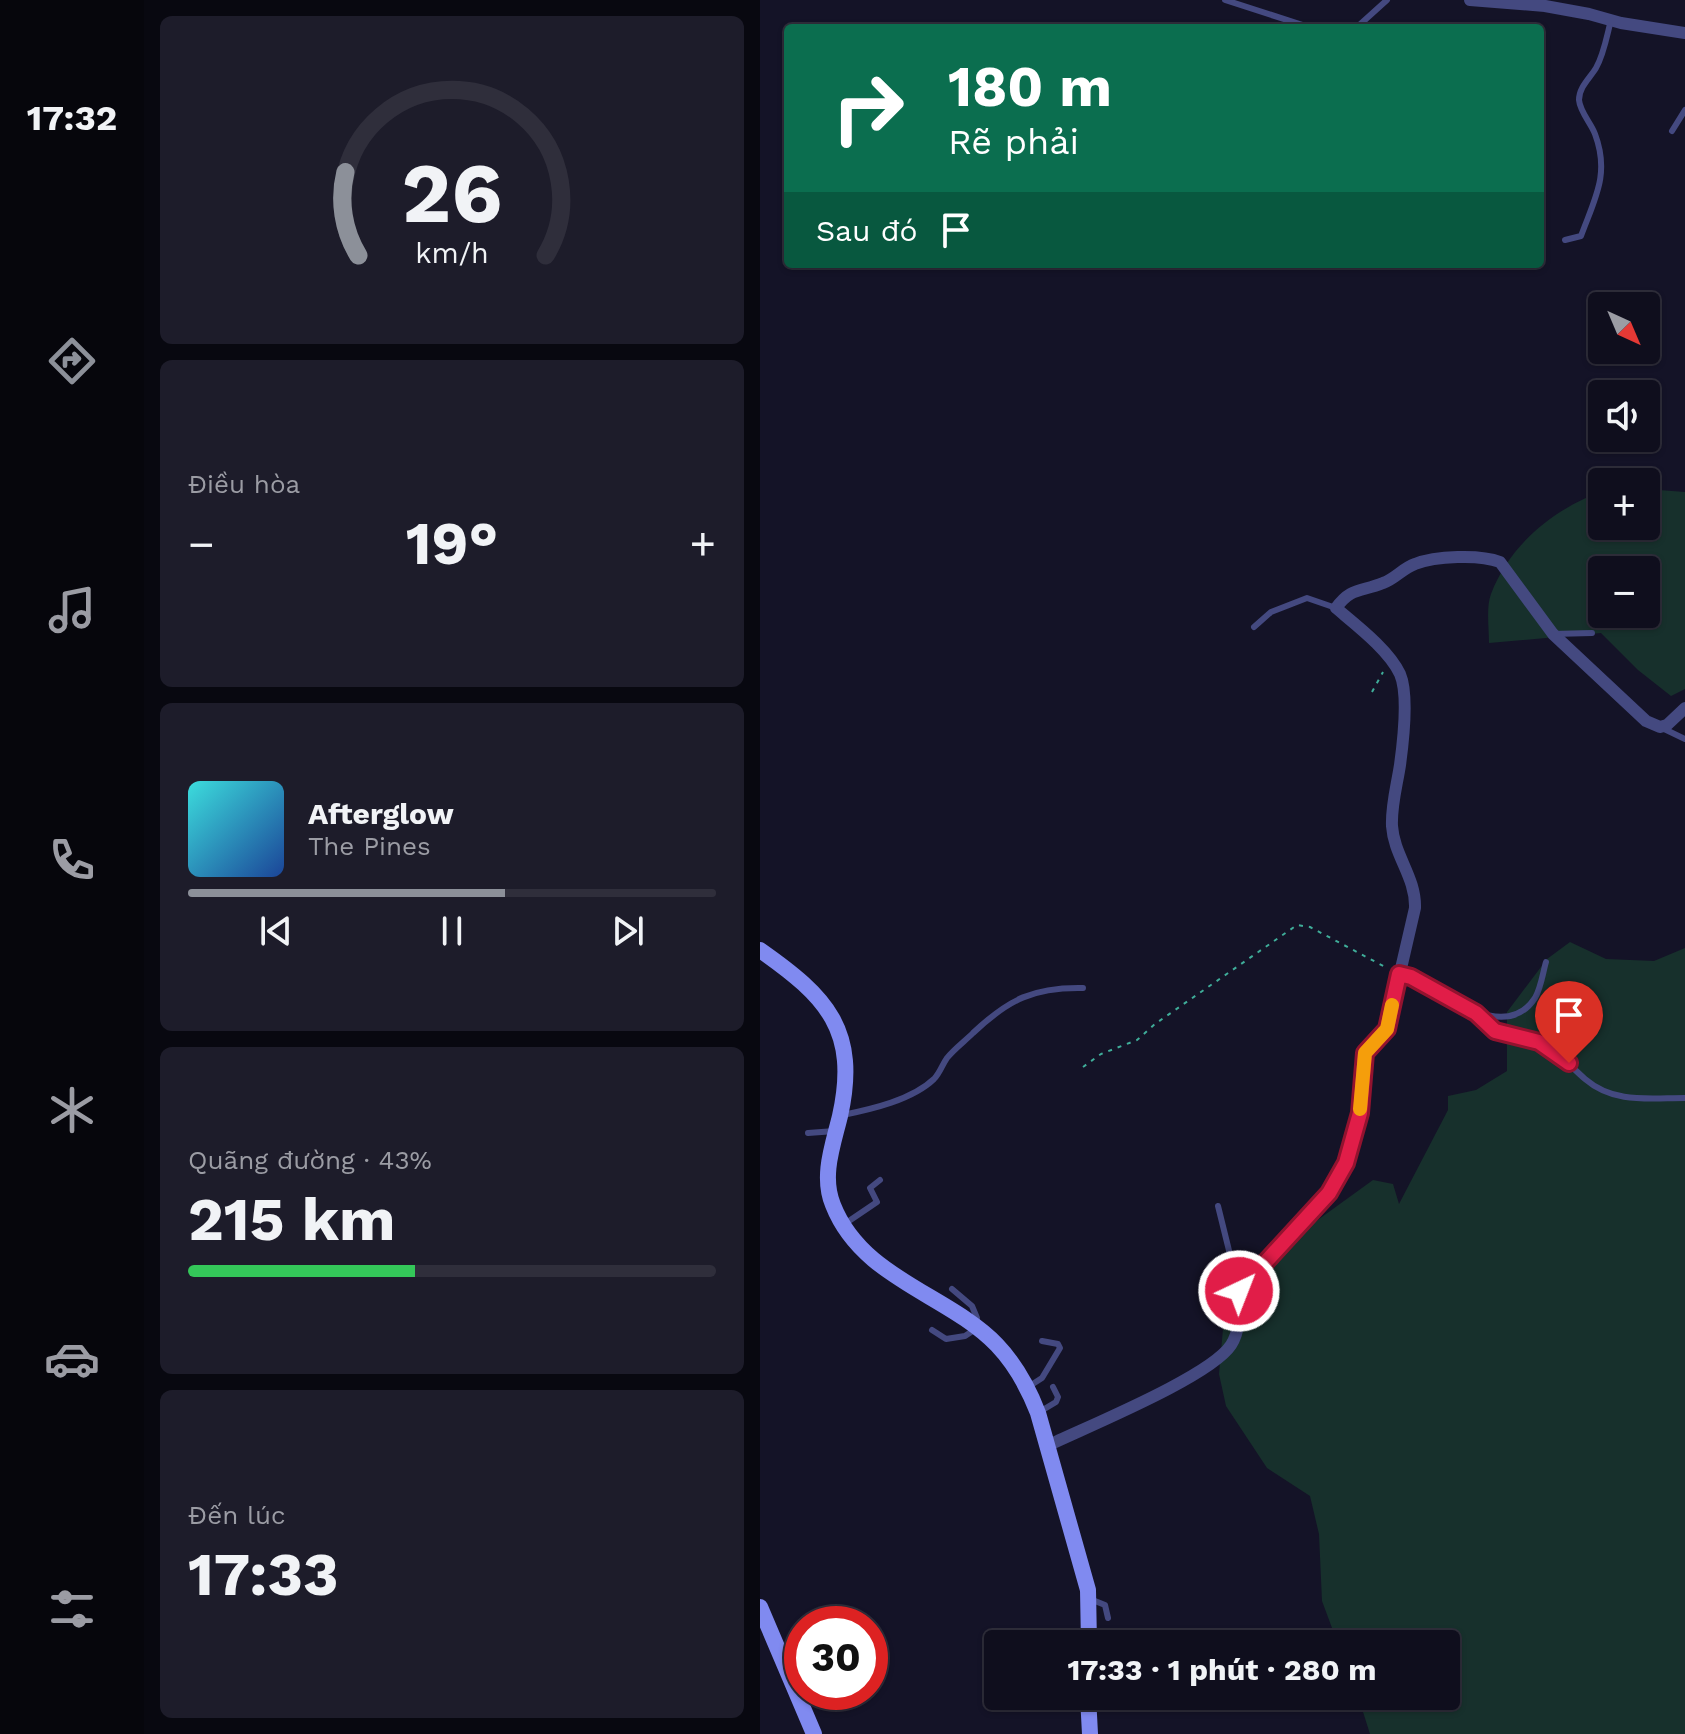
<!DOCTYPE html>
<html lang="vi">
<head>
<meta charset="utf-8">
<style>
	:root { --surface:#0f0e1d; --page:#1d1c2a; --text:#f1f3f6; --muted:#9b9ca4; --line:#2f2e3b; --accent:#8c9099 }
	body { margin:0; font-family:"Work Sans",sans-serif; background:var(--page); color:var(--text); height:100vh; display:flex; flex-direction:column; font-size:30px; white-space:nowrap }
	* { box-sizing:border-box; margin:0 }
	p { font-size:26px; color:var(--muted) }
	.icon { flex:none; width:44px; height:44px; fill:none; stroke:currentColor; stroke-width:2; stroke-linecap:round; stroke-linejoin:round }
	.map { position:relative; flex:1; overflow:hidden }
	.details { display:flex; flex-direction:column; gap:16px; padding:16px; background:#080810; width:616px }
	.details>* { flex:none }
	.guide { position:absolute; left:24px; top:24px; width:760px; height:244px; border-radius:8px; box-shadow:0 2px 6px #0004,0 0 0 2px var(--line); background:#0b6e4f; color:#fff; overflow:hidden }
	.needle { width:52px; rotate:136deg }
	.controls { position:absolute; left:828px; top:292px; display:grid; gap:16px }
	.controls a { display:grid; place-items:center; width:72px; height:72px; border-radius:8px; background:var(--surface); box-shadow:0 2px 6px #0004,0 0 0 2px var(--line); font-size:40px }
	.speed { position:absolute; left:24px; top:1606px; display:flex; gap:16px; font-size:40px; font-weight:700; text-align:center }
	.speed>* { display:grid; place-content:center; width:104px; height:104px; border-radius:50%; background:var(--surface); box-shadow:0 2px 6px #0004,0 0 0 2px var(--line); line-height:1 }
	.speed .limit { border:12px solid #d22; background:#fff; color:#111 }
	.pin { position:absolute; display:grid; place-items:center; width:68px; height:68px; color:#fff; margin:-82px -34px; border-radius:50% 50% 50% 0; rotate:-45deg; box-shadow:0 0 8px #0007 }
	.pin .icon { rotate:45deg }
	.me { position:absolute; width:88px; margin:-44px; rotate:43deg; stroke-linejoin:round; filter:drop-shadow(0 0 6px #0008) }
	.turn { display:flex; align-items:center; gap:28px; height:168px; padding:0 32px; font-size:36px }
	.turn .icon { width:104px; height:104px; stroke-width:2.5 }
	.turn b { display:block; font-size:56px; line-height:68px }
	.then { display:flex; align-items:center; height:76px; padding:0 32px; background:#0003; gap:16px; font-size:30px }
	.big { font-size:60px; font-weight:700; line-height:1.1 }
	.details .widget { flex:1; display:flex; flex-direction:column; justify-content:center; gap:12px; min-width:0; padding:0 28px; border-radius:12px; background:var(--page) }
	.details .dial { align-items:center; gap:0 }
	.dial svg { height:208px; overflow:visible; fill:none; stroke:var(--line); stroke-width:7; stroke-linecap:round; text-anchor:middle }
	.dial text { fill:var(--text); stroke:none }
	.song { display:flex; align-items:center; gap:24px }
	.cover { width:96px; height:96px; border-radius:12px; background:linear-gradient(135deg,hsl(180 70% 55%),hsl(220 70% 35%)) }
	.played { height:8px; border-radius:4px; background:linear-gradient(90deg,var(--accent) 60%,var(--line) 60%) }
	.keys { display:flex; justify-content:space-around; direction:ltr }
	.heat { display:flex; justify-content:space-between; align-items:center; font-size:44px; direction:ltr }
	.charge { height:12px; border-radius:6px; background:linear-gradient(90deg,#34c759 43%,var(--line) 0) }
	.trip { position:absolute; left:224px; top:1630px; width:476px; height:80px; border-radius:8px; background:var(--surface); box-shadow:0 2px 6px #0004,0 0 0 2px var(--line); font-weight:700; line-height:80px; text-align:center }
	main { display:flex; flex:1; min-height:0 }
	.tab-bar { display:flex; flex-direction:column; width:144px; justify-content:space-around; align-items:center; background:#06060c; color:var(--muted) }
	.tab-bar .icon { width:56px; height:56px }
	.tab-bar .current { color:var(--accent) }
	.tab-bar b { font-size:36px; color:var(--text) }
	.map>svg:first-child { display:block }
</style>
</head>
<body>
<main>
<nav class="tab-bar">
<b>17:32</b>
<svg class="icon current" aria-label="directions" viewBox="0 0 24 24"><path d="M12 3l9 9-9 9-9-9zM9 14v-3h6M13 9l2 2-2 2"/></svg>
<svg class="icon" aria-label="music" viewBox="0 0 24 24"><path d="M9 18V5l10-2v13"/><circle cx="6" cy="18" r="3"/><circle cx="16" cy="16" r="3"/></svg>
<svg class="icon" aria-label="phone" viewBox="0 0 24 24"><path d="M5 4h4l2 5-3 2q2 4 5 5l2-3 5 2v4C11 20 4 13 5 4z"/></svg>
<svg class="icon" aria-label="climate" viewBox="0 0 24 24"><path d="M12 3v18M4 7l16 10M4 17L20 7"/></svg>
<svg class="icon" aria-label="car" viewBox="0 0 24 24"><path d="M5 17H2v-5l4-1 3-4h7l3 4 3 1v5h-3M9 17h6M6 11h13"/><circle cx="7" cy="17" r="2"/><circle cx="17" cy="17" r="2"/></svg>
<svg class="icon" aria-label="filters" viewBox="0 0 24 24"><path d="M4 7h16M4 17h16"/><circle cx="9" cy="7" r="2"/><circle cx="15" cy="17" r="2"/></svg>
</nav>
<section class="details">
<div class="widget dial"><svg viewBox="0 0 100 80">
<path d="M14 69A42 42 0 1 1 86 69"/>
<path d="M14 69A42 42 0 0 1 9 37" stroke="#8c9099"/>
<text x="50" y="56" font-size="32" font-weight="700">26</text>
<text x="50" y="72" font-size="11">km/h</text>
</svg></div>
<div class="widget"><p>Điều hòa</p>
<div class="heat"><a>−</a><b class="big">19°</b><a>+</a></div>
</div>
<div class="widget">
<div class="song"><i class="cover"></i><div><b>Afterglow</b><p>The Pines</p></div></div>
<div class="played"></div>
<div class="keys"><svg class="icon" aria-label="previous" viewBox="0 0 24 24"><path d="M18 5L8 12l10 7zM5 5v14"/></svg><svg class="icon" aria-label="pause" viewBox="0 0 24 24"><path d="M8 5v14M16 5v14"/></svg><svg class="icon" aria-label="next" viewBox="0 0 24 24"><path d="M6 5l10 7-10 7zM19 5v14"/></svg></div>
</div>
<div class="widget"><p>Quãng đường · 43%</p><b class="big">215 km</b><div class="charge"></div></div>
<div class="widget"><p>Đến lúc</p><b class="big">17:33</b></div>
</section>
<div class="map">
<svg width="925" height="1734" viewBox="0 0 925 1734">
	<rect width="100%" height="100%" fill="#141327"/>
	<path fill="#17302c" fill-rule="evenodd" d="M886,489L925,492V689L911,696L878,670L841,633L729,643C729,628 726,607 731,594C750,544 793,510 842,491V526H886ZM842,570H886V614H842Z
		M810,942L846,959L894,961L925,948V1734H610L598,1696H686V1644H578L562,1601L559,1534L550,1496L507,1468L466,1406L459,1374L463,1329L461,1290L613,1180L633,1184L639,1204L688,1110V1096L716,1090L747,1071V1012L787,959Z"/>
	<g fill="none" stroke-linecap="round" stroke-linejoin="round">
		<path stroke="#3fad99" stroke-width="2" stroke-dasharray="4 6" stroke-linecap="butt" d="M612,692L623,672
			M323,1067L341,1054L377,1040L395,1024L537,925L550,927L627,968"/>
		<path stroke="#444980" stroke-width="6" d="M465,0L552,28
			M596,28L627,0
			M912,131L925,110
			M805,240L821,236C835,198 850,174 835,134C831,123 820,112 819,100C819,87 830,78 836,68C844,54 847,35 851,20
			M494,627L511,612L547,598L576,608
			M793,634L832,633
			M900,727L925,739
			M639,974C675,984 742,1048 775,998C781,988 783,972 786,962
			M716,1013C740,1042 753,1029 782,1043C799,1052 810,1066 825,1079C854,1104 889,1098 925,1098
			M83,1115C112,1109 152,1100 174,1079C180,1073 182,1065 187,1058C194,1049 205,1041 213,1033C249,999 274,987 323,988
			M48,1133L75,1131
			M458,1206L479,1291
			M86,1223L117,1202L110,1188L120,1180
			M192,1289L212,1306L217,1318L215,1323
			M172,1330L186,1339L205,1336L217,1328
			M268,1387L282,1378L300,1348L298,1344L282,1341
			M281,1411L296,1402L298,1397L293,1387
			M330,1599L345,1605L348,1618
			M293,1696L328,1709"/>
		<path stroke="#444980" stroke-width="12" d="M710,0L785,6L829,14L861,23L925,33
			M287,1446C326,1427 450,1377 471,1345C481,1330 479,1309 479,1291L569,1193L579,1178L600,1113L605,1053L627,1029L655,908C656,877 634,856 632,826C631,806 637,785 640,765C643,743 649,695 640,674C629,650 596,625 576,608C591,587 601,592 623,583C635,579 643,568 655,564C675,556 720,554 740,562L793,634L886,721L900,727L907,725L925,708"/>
		<path stroke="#808af0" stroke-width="16" d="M0,950C67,997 99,1030 80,1116C73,1145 61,1176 73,1205C102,1279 188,1294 237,1345C256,1365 268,1387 278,1413L328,1590L329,1644
			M0,1607L54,1734
			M328,1696L330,1734"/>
	</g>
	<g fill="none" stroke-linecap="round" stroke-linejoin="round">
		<g stroke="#92132f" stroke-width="20">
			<path id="route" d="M479,1291L569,1193L586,1163L600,1113L605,1053L627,1029L639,974L651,977L716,1013L735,1031L779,1042L809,1063"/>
		</g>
		<use href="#route" stroke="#e11d48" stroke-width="14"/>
		<path stroke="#f59e0b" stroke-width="14" d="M600,1109L605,1053L627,1029L632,1005"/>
	</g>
</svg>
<div class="controls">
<a><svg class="needle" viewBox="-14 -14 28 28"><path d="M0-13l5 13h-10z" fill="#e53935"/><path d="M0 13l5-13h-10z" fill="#9b9ca4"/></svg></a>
<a><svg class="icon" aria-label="sound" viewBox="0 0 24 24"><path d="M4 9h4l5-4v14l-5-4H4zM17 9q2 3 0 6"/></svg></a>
<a>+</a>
<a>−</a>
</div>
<div class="speed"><div class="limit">30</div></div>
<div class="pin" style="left:809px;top:1063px;background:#d93025"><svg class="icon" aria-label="arrive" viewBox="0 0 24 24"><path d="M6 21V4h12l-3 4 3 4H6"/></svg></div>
<svg class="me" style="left:479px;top:1291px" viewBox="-20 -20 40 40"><circle r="17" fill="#e11d48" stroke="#fff" stroke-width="3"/><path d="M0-11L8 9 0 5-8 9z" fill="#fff"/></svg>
<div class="trip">17:33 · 1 phút · 280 m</div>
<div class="guide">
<div class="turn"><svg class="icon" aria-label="right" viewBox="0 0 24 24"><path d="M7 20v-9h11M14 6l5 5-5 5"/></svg><div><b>180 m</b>Rẽ phải</div></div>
<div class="then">Sau đó<svg class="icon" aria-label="arrive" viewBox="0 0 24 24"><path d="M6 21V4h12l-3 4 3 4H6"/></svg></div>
</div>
</div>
</main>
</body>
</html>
